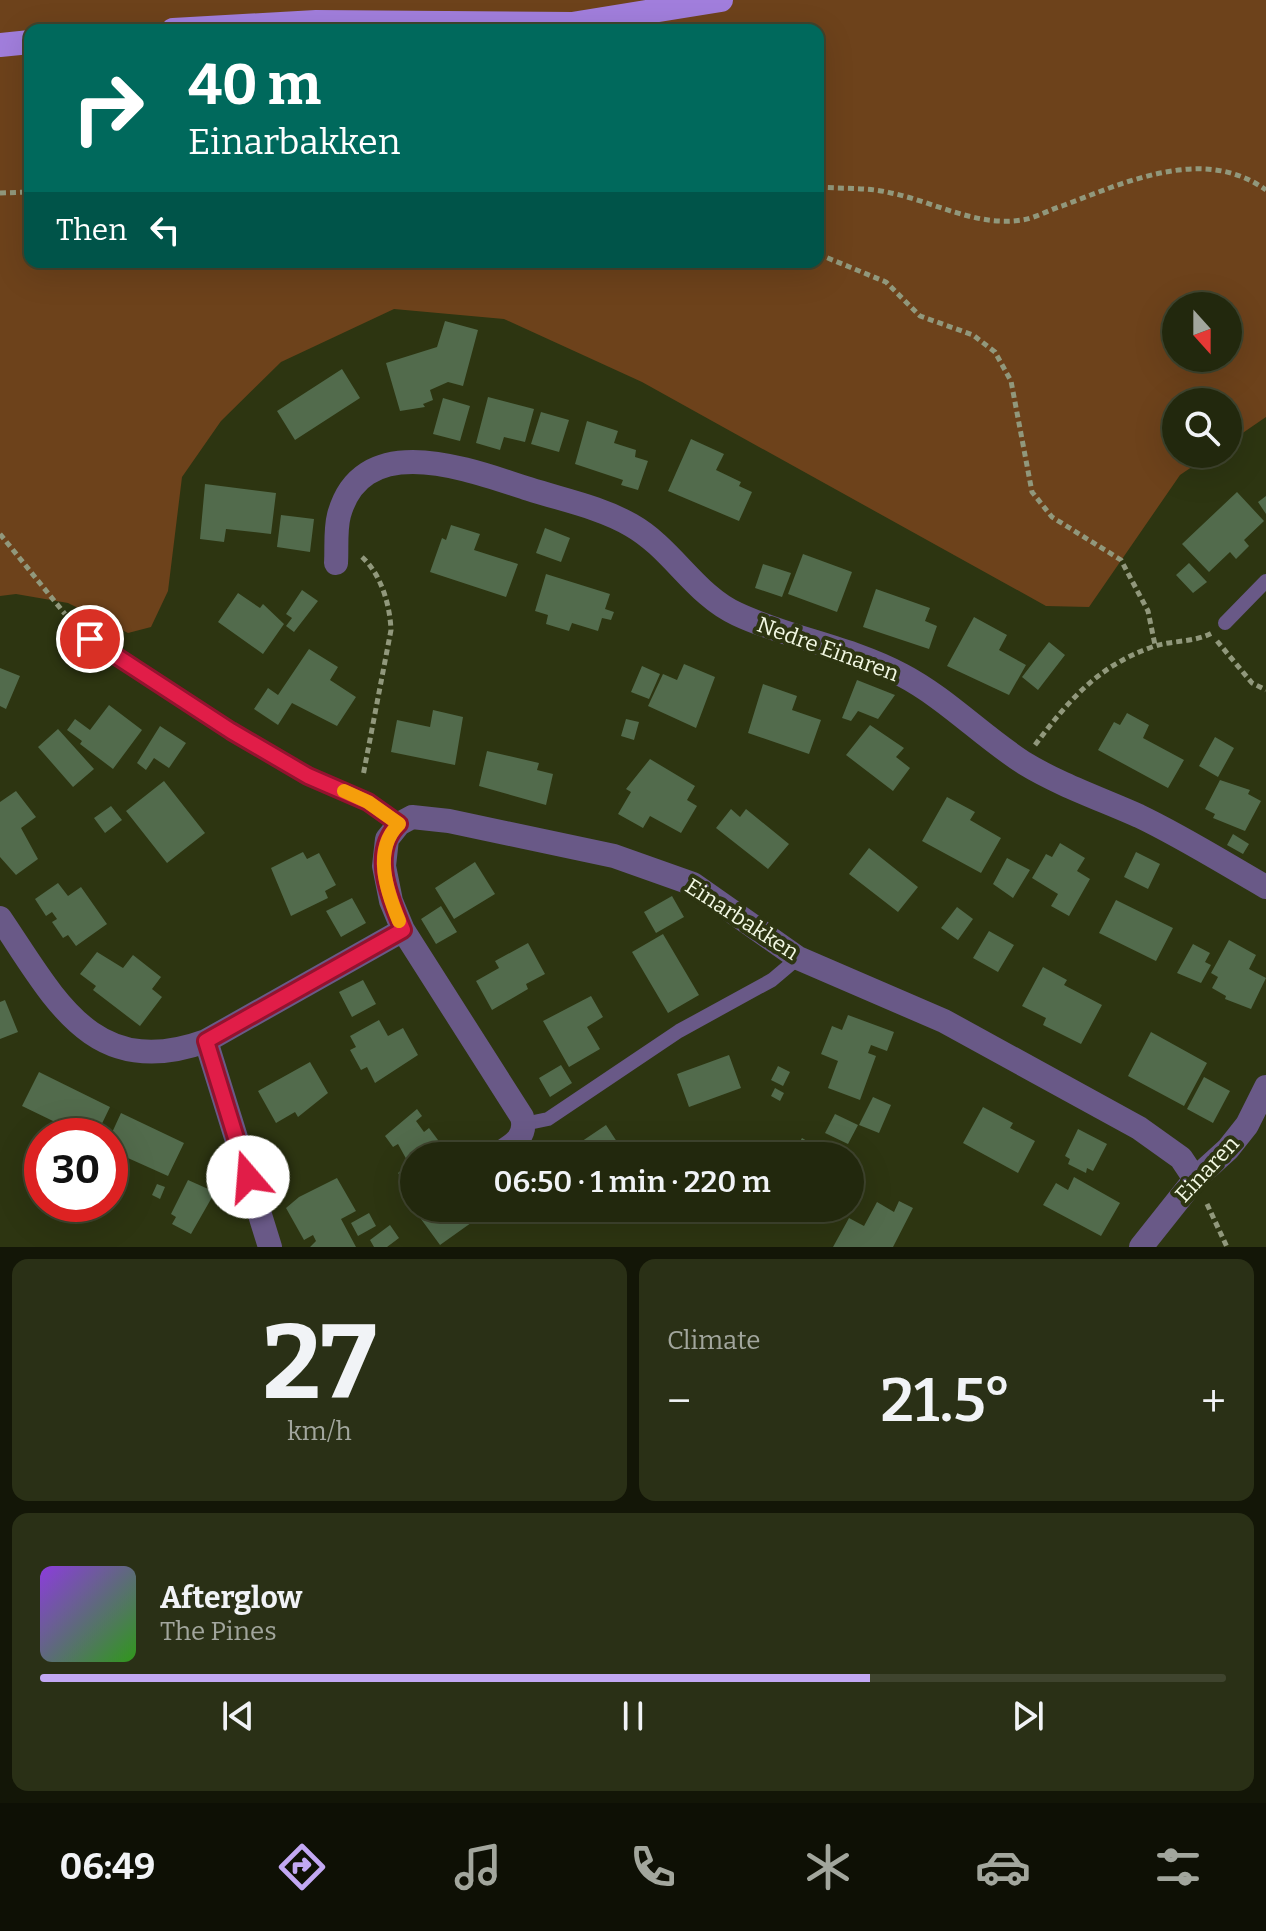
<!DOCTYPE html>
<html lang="en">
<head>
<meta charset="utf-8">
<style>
	:root { --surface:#22280d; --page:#2a3016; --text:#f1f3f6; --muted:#a2a69d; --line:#3f442e; --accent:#c2a8f3 }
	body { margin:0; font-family:Bitter,serif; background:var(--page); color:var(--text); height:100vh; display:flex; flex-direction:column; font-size:30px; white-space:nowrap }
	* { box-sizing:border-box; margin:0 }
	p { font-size:26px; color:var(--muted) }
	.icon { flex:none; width:44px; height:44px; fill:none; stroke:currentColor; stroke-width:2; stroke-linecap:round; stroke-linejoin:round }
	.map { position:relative; height:1247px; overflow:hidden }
	.side { display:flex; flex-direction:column; gap:12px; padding:12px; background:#131607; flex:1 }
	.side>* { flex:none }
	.hud { position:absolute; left:24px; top:24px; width:800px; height:244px; border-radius:16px; box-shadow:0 8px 32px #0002,0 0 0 2px var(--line); background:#00695c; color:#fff; overflow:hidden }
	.needle { width:52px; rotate:159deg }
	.tools { position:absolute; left:1162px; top:292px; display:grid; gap:16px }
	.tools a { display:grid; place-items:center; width:80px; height:80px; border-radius:50%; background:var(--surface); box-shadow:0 8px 32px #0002,0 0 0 2px var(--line); font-size:40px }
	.speed { position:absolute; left:24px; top:1118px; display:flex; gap:16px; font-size:40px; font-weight:700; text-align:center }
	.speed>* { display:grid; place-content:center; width:104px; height:104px; border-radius:50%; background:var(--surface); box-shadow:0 8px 32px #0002,0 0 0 2px var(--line); line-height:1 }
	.speed .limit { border:12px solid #d22; background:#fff; color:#111 }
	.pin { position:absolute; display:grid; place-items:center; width:68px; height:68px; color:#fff; margin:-34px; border:4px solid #fff; border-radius:50%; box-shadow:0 2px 8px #0007 }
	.me { position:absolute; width:88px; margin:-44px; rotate:342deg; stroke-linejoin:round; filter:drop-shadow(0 0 6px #0008) }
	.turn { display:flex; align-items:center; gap:28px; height:168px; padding:0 32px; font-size:36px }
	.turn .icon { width:104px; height:104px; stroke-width:2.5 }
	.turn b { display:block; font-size:56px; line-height:68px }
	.then { display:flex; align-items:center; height:76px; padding:0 32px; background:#0003; gap:16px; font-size:30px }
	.big { font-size:60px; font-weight:600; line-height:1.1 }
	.side .card { flex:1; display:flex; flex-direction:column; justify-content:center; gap:12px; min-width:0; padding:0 28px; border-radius:16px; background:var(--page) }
	.side .dial { align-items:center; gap:0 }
	.dial b { font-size:104px; line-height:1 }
	.song { display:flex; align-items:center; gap:24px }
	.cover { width:96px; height:96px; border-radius:12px; background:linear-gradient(135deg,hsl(270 70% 55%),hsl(110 70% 35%)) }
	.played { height:8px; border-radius:4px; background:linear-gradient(90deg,var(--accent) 70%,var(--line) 70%) }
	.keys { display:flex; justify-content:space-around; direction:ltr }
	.heat { display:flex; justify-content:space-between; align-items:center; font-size:44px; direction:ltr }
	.side .tiles { flex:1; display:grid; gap:12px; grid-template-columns:1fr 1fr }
	.card:last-child { grid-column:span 2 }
	.trip { position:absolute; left:400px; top:1142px; width:464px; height:80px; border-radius:40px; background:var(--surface); box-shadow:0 8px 32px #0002,0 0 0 2px var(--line); font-weight:600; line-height:80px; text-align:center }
	.tabs { display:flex; height:128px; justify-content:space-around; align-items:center; background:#0e1005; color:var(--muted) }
	.tabs .icon { width:56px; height:56px }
	.tabs .selected { color:var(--accent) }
	.tabs b { font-size:36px; color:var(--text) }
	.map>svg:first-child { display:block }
</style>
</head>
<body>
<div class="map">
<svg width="1266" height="1247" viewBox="0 0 1266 1247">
	<rect width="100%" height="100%" fill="#2d3511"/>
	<path fill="#6d421b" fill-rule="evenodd" d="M0,0H1266V417L1228,443V402H1176V454H1211L1180,475L1089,607L1046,606L642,382L504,319L394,309L281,362L221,421L182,477L168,591L151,627L128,633L68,603L16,594L0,596ZM30,30H818V262H30ZM1176,306H1228V358H1176Z"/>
	<path fill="#526b4c" d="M445,321L478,330L463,386L448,382L430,390L433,400L423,404L425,407L400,411L386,363L437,347Z
		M342,369L360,398L295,440L277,411Z
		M488,397L534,409L525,442L504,437L500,450L476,443Z
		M443,398L470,406L460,441L433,434Z
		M541,412L569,420L559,452L531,444Z
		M587,421L618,431L614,443L636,450L635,457L648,461L638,490L621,485L623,480L575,464Z
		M691,439L724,454L716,470L741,482L739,486L752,492L739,521L668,491Z
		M205,484L276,493L271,534L226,529L224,542L200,539Z
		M1237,492L1264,521L1244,540L1249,546L1236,559L1230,552L1209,572L1182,544Z
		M1266,496V514L1258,502Z
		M281,515L314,519L310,552L277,547Z
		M451,525L480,534L474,550L518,564L506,597L430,572L442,538L446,540Z
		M545,528L570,538L561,562L536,553Z
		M803,554L852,572L837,612L788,594Z
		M1189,563L1207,582L1193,593L1176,575Z
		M763,564L791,573L782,597L755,588Z
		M546,574L610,594L605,609L614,612L611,620L602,618L598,631L572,623L569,631L546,624L548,615L535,611Z
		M876,589L930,608L925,621L937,626L929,649L863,627Z
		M302,590L318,601L294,632L286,626L292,618L286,614Z
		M238,593L260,608L263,604L284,624L263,654L218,622Z
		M974,617L1007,635L999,650L1026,665L1009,695L947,666Z
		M109,618L121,635L109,643L97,626Z
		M1049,642L1065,655L1038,690L1022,677Z
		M309,649L338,667L330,680L356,697L337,726L292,703L278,725L254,709L268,688L278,695Z
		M684,664L715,677L696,728L648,706L663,674L677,680Z
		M642,666L660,674L649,699L631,692Z
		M0,668L20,676L6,709L0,706Z
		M857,680L895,695L878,719L858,711L851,721L842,718Z
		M763,684L797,696L792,710L821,720L809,754L748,733Z
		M109,705L142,730L113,769L80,744L82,741L67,730L75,719L90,730Z
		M433,710L463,717L455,765L391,752L397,720L430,727Z
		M1127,713L1149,725L1143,738L1184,760L1168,788L1098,750L1114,722L1120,725Z
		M626,719L639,722L634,740L621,736Z
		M870,725L904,748L896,757L910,768L893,791L846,755Z
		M160,726L186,743L169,768L154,758L146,770L137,763Z
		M58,729L94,769L73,787L38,747Z
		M1215,737L1234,748L1218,777L1199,766Z
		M487,751L539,763L537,770L553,774L546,805L479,786Z
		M650,759L695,786L687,800L697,806L681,833L650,816L643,828L618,814L631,792L626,789Z
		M1220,780L1250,790L1248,794L1261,801L1245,831L1213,818L1215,814L1205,809Z
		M164,781L205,833L167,863L126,811Z
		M16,791L36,817L21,828L38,859L16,875L0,857V802Z
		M947,797L975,812L970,820L1001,838L981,873L922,841Z
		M111,806L122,820L105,833L94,818Z
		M731,809L740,817L746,809L789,844L768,869L716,828Z
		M1233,834L1249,844L1243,854L1227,845Z
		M1060,843L1085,858L1077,871L1090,879L1069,916L1051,906L1058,894L1032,878L1046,854L1052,857Z
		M869,848L918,887L898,912L849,874Z
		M303,852L307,859L319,853L336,885L325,891L328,898L291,916L271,868Z
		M1136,852L1160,864L1148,889L1124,877Z
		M1007,858L1030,870L1013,898L993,884Z
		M475,862L495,894L454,919L435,888Z
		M58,883L68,896L81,887L107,924L76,946L68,935L63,938L52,922L57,919L52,912L46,916L35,899Z
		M672,896L684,917L656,933L644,912Z
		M352,898L366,923L341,937L326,911Z
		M1116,900L1173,928L1156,961L1099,933Z
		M441,906L457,932L436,944L421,919Z
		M957,907L973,919L958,940L941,928Z
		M989,931L1014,945L998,972L973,958Z
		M663,934L699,995L668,1013L632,952Z
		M1229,940L1256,955L1249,969L1266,978L1251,1009L1225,999L1226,996L1212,988L1218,977L1211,973Z
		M528,943L545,974L526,984L528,989L492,1010L476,981L499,968L495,961Z
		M1193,944L1210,953L1205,962L1211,965L1201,983L1177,973Z
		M97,952L123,968L133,955L161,977L152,989L162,997L140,1026L93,990L96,986L80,974Z
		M1043,967L1067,980L1064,985L1102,1005L1081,1044L1043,1025L1046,1018L1022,1006Z
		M363,980L376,1004L352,1017L339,992Z
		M591,996L603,1017L587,1027L600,1049L569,1067L543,1021Z
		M5,1000L18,1032L0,1039V1002Z
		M848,1015L894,1032L887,1051L871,1045L868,1053L876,1056L860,1100L828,1088L838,1061L821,1054L832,1026L842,1030Z
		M379,1020L388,1036L403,1028L418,1055L375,1083L367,1067L361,1070L350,1050L356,1047L350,1036Z
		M1151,1032L1207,1063L1184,1106L1128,1076Z
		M729,1055L741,1088L689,1107L677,1074Z
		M310,1062L328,1093L298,1117L295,1112L276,1123L258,1091Z
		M561,1065L572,1083L550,1097L539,1078Z
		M778,1066L790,1072L783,1086L771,1080Z
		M39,1072L110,1107L96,1136H84L22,1106Z
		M1204,1077L1230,1091L1213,1123L1187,1109Z
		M775,1088L784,1093L780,1101L771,1096Z
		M873,1097L891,1105L879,1133L859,1125Z
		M983,1107L1013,1123L1010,1128L1035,1141L1018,1173L963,1143Z
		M417,1109L422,1116L416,1121L424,1132L429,1128L450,1156H414L412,1191L398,1173L409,1164L398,1144L393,1147L385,1136Z
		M121,1113L184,1143L168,1176L110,1150V1137Z
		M835,1114L858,1125L848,1144L825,1133Z
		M606,1125L625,1154L622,1156H560Z
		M1078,1129L1107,1144L1093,1171L1087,1168L1086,1173L1068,1164L1070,1159L1065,1156Z
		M802,1138L832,1156H792Z
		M278,1164L288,1180L273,1190L263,1174Z
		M1074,1177L1120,1203L1101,1236L1043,1205L1056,1183L1068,1190Z
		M337,1178L356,1211L341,1219L356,1247H310L316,1241L313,1235L304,1240L286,1208L299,1197Z
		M188,1180L215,1192L191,1234L172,1224L176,1217L171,1214Z
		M157,1184L165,1187L160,1199L152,1195Z
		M899,1201L913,1208L893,1247H833L849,1218L864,1226L877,1202L894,1212Z
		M436,1208H492L440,1245L421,1219Z
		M369,1213L376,1226L358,1236L351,1223Z
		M390,1225L399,1238L387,1247H374L370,1240Z"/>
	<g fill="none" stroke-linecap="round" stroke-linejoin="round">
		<path stroke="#91987c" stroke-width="5" stroke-dasharray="6 4" stroke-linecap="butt" d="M818,187C842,189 868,187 891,193C935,202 976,227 1022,220C1035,218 1049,210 1062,206C1126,182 1204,145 1266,190
			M0,193L30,192
			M818,254L886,282L920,316L973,335L995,352L1011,381L1032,492L1052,517L1121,560L1148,611L1155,645
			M0,534L65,614
			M362,557C381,574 390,605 391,630L363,776
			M1217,641L1252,683L1266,690
			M1035,745C1069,700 1098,666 1152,647C1171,640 1193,643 1212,633
			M1207,1204L1227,1247"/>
		<path stroke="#695987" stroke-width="14" d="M1225,623L1266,581
			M77,628L102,650L231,731L308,776L368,802L399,824
			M524,1124L548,1119L679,1031L772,980L798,958"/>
		<path stroke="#695987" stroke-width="24" d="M336,563C337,548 335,530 339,515C363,427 472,471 529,489C563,500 600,507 631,525C672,548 695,595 737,614C790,639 850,647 902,675C946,698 982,736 1024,763C1060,785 1101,799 1139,816C1183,837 1224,863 1266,887
			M0,918C55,999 93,1082 206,1041L403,930
			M206,1041L270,1247
			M495,1156C511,1146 528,1138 522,1117L403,930L391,901L384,866L387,839L399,824L412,817L449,821L614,856L693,884L798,958L944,1021L1139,1128L1181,1158L1195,1179
			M1141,1247L1195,1179L1228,1149L1247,1125L1266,1087"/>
		<path stroke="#a17edc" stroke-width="24" d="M173,30L316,22L572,24L721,0
			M0,45L30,42"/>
	</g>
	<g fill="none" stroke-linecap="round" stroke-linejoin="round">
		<g stroke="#92132f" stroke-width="20">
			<path id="route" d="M90,639L231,731L308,776L368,802L399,824C369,852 390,898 403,930L206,1041L248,1177"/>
		</g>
		<use href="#route" stroke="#e11d48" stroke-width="14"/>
		<path stroke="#f59e0b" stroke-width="14" d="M344,791L368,802L399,824C372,850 387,892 399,921"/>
	</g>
	<g text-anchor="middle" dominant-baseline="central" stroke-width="8" stroke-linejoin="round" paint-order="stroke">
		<g font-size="22" fill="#f2f8e3" stroke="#2d3511">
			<text transform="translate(828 649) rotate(20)">Nedre Einaren</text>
			<text transform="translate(742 919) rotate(33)">Einarbakken</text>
			<text transform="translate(1207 1169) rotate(-47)">Einaren</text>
		</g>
	</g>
</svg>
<div class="tools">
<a><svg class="needle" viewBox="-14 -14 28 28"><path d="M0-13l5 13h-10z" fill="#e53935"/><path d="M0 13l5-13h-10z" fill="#a2a69d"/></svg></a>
<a><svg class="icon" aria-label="search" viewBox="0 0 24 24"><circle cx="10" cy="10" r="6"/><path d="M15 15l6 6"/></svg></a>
</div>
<div class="speed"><div class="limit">30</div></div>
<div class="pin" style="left:90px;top:639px;background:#d93025"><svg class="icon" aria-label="arrive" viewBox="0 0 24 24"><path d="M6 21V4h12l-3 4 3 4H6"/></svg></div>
<svg class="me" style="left:248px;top:1177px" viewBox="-20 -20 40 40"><circle r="19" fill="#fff"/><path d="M0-13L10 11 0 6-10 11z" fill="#e11d48"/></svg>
<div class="trip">06:50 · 1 min · 220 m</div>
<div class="hud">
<div class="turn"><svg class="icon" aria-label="right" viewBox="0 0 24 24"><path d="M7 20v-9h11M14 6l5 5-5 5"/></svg><div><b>40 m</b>Einarbakken</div></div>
<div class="then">Then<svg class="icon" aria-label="left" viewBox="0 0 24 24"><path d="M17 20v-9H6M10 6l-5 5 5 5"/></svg></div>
</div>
</div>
<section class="side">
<div class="tiles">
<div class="card dial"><b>27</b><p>km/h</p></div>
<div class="card"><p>Climate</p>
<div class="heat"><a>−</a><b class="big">21.5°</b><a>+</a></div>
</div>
<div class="card">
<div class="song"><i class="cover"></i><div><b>Afterglow</b><p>The Pines</p></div></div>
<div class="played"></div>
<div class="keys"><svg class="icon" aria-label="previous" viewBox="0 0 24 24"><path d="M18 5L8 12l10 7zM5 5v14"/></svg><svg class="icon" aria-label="pause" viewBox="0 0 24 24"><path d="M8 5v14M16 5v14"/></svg><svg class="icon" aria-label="next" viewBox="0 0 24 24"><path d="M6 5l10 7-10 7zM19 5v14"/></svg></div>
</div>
</div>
</section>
<nav class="tabs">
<b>06:49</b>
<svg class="icon selected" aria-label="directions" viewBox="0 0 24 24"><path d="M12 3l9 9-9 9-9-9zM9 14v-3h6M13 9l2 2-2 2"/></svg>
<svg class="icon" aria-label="music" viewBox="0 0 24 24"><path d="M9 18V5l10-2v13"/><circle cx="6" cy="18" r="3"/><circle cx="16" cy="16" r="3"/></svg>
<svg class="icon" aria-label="phone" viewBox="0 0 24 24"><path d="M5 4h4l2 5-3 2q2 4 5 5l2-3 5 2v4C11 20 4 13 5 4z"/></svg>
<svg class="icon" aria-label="climate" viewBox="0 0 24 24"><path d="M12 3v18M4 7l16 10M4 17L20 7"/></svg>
<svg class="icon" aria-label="car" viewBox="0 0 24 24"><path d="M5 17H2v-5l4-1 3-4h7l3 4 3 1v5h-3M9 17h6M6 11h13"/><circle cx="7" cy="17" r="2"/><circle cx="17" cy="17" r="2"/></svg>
<svg class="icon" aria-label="filters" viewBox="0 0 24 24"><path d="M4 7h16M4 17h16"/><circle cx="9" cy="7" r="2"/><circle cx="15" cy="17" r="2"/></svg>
</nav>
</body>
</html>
